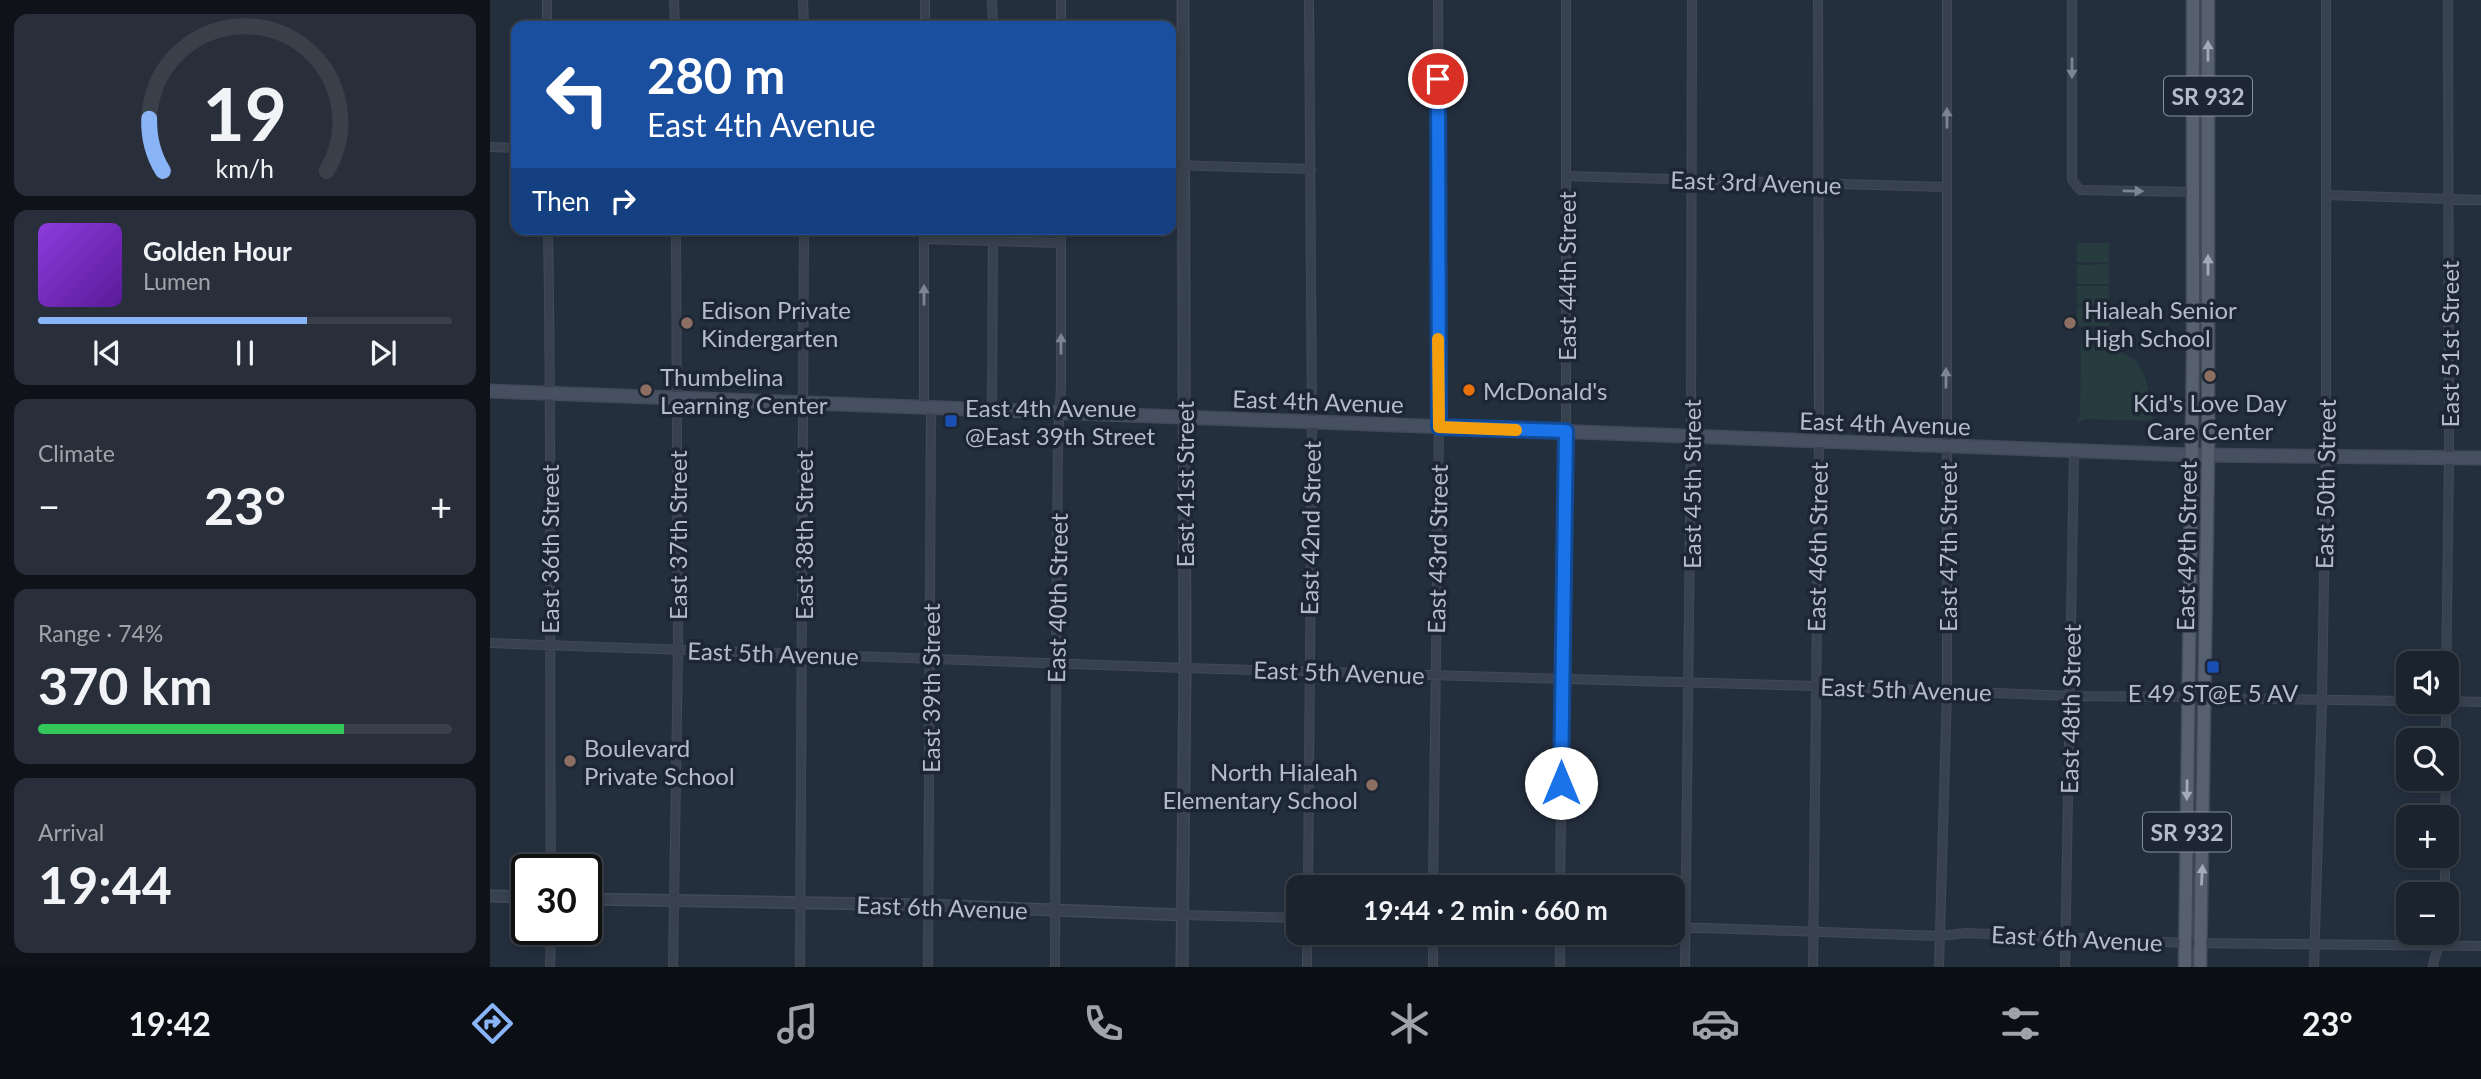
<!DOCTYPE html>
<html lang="en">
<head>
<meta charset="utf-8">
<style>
	:root { --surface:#1b232e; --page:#282f3a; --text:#f1f3f6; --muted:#a0a4aa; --line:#39404a; --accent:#8ab4f8 }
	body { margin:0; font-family:Lato,sans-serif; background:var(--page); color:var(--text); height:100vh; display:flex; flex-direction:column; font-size:26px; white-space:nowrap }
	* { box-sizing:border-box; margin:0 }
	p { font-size:23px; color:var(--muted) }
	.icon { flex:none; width:38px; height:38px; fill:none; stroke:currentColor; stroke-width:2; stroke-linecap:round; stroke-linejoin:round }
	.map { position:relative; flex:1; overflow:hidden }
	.details { display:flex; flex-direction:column; gap:14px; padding:14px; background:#0f1319; width:490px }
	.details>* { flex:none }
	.hud { position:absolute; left:21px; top:21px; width:665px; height:214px; border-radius:14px; box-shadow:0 4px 10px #0003,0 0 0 2px var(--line); background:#1a4fa0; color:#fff; overflow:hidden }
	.tools { position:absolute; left:1906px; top:651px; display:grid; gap:14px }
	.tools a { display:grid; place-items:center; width:63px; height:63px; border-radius:14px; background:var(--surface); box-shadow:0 4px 10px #0003,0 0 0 2px var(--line); font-size:35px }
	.speed { position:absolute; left:21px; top:854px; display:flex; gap:14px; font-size:35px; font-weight:700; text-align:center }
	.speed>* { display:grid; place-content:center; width:91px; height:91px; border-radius:50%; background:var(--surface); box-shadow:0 4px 10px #0003,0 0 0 2px var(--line); line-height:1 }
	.speed .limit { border:4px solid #111; border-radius:10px; background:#fff; color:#111 }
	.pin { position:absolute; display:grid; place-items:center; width:60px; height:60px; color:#fff; margin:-30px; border:4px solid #fff; border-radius:50%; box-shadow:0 2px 7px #0007 }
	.me { position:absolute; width:77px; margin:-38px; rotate:0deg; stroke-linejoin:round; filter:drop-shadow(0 0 5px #0008) }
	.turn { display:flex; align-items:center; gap:24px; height:147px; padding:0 21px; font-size:32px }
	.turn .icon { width:91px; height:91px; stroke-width:2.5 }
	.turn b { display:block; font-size:49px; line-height:60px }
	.then { display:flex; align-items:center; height:66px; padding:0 21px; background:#0003; gap:14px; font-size:26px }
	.big { font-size:52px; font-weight:700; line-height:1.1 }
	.details .widget { flex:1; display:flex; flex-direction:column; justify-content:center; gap:10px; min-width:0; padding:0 24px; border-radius:14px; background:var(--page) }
	.details .dial { align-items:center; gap:0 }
	.dial svg { height:182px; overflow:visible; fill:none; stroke:var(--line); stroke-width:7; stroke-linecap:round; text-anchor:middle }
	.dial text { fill:var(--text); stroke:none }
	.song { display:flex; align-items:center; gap:21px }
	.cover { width:84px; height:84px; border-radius:10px; background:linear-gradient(135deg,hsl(270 70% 55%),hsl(270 70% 35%)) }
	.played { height:7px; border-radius:4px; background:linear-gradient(90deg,var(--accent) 65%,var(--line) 65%) }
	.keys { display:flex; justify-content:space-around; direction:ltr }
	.heat { display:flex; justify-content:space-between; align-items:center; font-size:38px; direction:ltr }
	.charge { height:10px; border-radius:5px; background:linear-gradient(90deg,#34c759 74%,var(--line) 0) }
	.trip { position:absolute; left:796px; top:875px; width:399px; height:70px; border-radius:14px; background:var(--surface); box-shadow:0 4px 10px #0003,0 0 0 2px var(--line); font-weight:700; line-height:70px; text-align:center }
	.menu { display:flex; height:112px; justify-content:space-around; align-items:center; background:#0b0e12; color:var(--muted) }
	.menu .icon { width:49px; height:49px }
	.menu .active { color:var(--accent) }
	.menu b { font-size:32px; color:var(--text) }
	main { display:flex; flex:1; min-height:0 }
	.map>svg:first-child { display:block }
</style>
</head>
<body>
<main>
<section class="details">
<div class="widget dial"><svg viewBox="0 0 100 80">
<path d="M14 69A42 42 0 1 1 86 69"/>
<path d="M14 69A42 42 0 0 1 8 46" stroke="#8ab4f8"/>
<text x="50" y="56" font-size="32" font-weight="700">19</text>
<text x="50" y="72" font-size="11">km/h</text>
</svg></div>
<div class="widget">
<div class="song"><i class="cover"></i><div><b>Golden Hour</b><p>Lumen</p></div></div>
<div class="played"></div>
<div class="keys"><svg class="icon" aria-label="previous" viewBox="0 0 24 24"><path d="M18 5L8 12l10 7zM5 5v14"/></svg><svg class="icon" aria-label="pause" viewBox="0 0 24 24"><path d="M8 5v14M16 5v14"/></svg><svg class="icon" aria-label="next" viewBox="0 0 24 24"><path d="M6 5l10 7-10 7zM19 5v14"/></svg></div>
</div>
<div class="widget"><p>Climate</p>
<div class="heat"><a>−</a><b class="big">23°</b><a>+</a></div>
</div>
<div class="widget"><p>Range · 74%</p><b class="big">370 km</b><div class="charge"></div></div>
<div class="widget"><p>Arrival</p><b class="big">19:44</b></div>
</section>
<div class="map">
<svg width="1991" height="967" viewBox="0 0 1991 967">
	<rect width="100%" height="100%" fill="#242f3e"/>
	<path fill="#263c3f" d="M1587,243H1619V262H1587Z
		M1619,264V284H1587V265Z
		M1587,286H1619V305H1587Z
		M1587,307H1619V326H1587Z
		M1591,343C1652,353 1656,361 1663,421L1594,419L1587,423L1590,414Z"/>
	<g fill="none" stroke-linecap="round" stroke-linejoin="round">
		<g stroke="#414a57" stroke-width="10">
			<path id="minor" d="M184,0L185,26
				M313,0L314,26
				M502,0L503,26
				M571,0V26
				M1582,0V180L1590,190L1706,192
				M57,26V0
				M435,26V0
				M0,147L26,148
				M681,165L821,169
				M1076,176L1456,187
				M1836,195L1991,200
				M58,229C62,443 59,656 61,870
				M434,239L571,243
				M434,408V229
				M502,410L503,229
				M0,643L695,668L1325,686L1581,696L1699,697
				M1956,688L1959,458L1958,0
				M1715,698L1918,701
				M1956,701L1991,702
				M1956,740V702
				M1955,817L1956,779
				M818,887L822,422L819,0
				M943,887L949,427L948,0
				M1070,887L1076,431V0
				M1955,894V856
				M692,915L808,918
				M1183,927L1450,936L1476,933L1695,943L1991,946
				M60,967L61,929
				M183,967L188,649L186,229
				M310,967L314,229
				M438,967L441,408
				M565,967L566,662L568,441L571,386V229
				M817,967V933
				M943,967V933
				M1070,967V933
				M1195,967L1201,436L1202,0
				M1323,967L1329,441L1328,0
				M1449,967L1457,690V0
				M1575,967L1584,451
				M1824,967L1832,700L1836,456V0
				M1943,967C1944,955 1951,945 1952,933"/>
		</g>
		<g stroke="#414a57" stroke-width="13">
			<path id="tertiary" d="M0,896L37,897
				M96,899L438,905L692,915
				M692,967L695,668L693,0"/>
		</g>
		<g stroke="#414a57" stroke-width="15">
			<path id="secondary" d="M0,391L1702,455L1991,458"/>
		</g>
		<g stroke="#414a57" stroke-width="15">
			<path id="primary" d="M1695,967L1703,353V0
				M1710,967L1718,456V0"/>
		</g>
		<use href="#minor" stroke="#38414e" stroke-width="8"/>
		<use href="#tertiary" stroke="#38414e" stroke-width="10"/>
		<use href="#secondary" stroke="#465061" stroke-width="12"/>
		<use href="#primary" stroke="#56606e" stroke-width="12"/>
	</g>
	<defs><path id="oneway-solid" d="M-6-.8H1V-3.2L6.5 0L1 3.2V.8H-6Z" transform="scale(1.75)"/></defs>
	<g fill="#a1aab7">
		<use href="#oneway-solid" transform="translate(1718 51) rotate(-90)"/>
		<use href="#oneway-solid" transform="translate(1718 265) rotate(-90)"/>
		<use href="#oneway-solid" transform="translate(1697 790) rotate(91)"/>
		<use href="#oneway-solid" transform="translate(1712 875) rotate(-87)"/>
	</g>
	<g fill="#7c8592">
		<use href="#oneway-solid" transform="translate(1582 68) rotate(90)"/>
		<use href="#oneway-solid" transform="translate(1457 118) rotate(-90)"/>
		<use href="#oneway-solid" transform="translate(1643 191) rotate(1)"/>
		<use href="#oneway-solid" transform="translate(434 295) rotate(-90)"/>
		<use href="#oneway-solid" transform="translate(571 344) rotate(-90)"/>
		<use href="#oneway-solid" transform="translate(1456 378) rotate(-90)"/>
	</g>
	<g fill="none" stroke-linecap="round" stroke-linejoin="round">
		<g stroke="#114b97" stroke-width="18">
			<path id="route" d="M948,79L949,427L1076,431L1071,783"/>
		</g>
		<use href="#route" stroke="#1a73e8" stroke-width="12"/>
		<path stroke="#f59e0b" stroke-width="12" d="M948,339L949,427L1026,430"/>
	</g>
	<g fill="#8d6e63" stroke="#1d2633" stroke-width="2.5">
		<circle cx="197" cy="323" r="7"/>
		<circle cx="1580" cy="323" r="7"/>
		<circle cx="1720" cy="376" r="7"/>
		<circle cx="156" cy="390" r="7"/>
		<circle cx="80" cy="761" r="7"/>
		<circle cx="882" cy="785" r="7"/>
	</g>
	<circle fill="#e8710a" stroke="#1d2633" stroke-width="2.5" cx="979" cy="390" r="7"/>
	<g fill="#1a4fb4" stroke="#1d2633" stroke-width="2.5">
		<rect x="454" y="414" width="14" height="14" rx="3.5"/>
		<rect x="1716" y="660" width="14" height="14" rx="3.5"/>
	</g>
	<g text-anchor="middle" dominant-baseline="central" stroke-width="7" stroke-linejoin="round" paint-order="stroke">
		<g fill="#1d2633" stroke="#878f9c" stroke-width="2">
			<rect x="1674" y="76.5" width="88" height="39" rx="5"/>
			<rect x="1653" y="812.5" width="88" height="39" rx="5"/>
		</g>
		<g font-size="23" font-weight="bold" fill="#b4bcc9">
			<text x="1718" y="96">SR 932</text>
			<text x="1697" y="832">SR 932</text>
		</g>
		<g font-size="24" fill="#b4bcc9" stroke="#1d2633">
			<text transform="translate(1266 182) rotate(2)">East 3rd Avenue</text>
			<text transform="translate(1076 276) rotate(-90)">East 44th Street</text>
			<text transform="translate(1959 344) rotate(-90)">East 51st Street</text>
			<text transform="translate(828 401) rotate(2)">East 4th Avenue</text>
			<text transform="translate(1395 423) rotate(2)">East 4th Avenue</text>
			<text transform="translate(694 484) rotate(-90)">East 41st Street</text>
			<text transform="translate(1201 484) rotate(-90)">East 45th Street</text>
			<text transform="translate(1835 484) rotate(-89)">East 50th Street</text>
			<text transform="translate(820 528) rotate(-89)">East 42nd Street</text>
			<text transform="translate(187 535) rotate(-90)">East 37th Street</text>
			<text transform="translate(313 535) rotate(-90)">East 38th Street</text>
			<text transform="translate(1696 546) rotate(-89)">East 49th Street</text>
			<text transform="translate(1327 547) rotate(-89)">East 46th Street</text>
			<text transform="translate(1457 547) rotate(-90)">East 47th Street</text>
			<text transform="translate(59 549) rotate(-90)">East 36th Street</text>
			<text transform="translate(947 549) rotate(-89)">East 43rd Street</text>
			<text transform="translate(567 598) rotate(-89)">East 40th Street</text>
			<text transform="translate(283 653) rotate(2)">East 5th Avenue</text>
			<text transform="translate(849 672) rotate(2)">East 5th Avenue</text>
			<text transform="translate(440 688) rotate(-90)">East 39th Street</text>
			<text transform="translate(1416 689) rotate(2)">East 5th Avenue</text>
			<text transform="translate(1580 709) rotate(-89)">East 48th Street</text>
			<text transform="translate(452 907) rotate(2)">East 6th Avenue</text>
			<text transform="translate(1587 938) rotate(3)">East 6th Avenue</text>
		</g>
		<g font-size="24" fill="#b4bcc9" stroke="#1d2633" text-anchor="start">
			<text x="211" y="309">Edison Private<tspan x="211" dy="28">Kindergarten</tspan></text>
			<text x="1594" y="309">Hialeah Senior<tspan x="1594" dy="28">High School</tspan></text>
			<text x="170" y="376">Thumbelina<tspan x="170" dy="28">Learning Center</tspan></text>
			<text x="993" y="390">McDonald's</text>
			<text x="1720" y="402" text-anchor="middle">Kid's Love Day<tspan x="1720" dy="28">Care Center</tspan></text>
			<text x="475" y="407">East 4th Avenue<tspan x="475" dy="28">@East 39th Street</tspan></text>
			<text x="1723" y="692" text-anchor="middle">E 49 ST@E 5 AV</text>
			<text x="94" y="747">Boulevard<tspan x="94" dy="28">Private School</tspan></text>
			<text x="868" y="771" text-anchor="end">North Hialeah<tspan x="868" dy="28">Elementary School</tspan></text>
		</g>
	</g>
</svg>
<div class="tools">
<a><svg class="icon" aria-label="sound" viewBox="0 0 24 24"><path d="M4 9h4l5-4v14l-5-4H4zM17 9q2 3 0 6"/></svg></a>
<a><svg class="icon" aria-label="search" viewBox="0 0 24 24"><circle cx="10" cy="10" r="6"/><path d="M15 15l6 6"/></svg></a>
<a>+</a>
<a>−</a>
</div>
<div class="speed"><div class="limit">30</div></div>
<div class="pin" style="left:948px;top:79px;background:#d93025"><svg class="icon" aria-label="arrive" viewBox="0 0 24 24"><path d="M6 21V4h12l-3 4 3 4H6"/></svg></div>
<svg class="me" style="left:1071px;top:783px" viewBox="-20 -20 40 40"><circle r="19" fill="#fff"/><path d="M0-13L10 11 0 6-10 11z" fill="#1a73e8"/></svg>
<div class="trip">19:44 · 2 min · 660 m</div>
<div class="hud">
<div class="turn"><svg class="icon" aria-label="left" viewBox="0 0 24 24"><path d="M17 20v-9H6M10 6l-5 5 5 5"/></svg><div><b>280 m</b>East 4th Avenue</div></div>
<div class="then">Then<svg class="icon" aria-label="right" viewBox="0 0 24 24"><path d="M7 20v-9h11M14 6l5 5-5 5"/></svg></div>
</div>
</div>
</main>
<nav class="menu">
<b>19:42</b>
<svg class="icon active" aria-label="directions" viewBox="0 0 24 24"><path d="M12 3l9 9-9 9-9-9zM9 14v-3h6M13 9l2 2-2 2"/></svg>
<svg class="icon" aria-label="music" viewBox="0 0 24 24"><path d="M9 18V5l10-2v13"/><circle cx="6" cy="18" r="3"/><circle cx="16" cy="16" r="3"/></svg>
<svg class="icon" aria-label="phone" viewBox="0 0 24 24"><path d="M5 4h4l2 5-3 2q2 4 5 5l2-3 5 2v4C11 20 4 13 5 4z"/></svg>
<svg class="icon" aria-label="climate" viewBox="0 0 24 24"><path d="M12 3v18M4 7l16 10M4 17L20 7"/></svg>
<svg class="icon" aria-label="car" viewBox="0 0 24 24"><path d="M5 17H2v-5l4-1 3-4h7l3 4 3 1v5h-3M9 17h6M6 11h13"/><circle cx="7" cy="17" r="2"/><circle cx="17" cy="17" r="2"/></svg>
<svg class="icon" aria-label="filters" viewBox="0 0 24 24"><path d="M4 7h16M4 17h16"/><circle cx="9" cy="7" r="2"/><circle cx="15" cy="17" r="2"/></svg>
<b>23°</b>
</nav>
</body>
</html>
